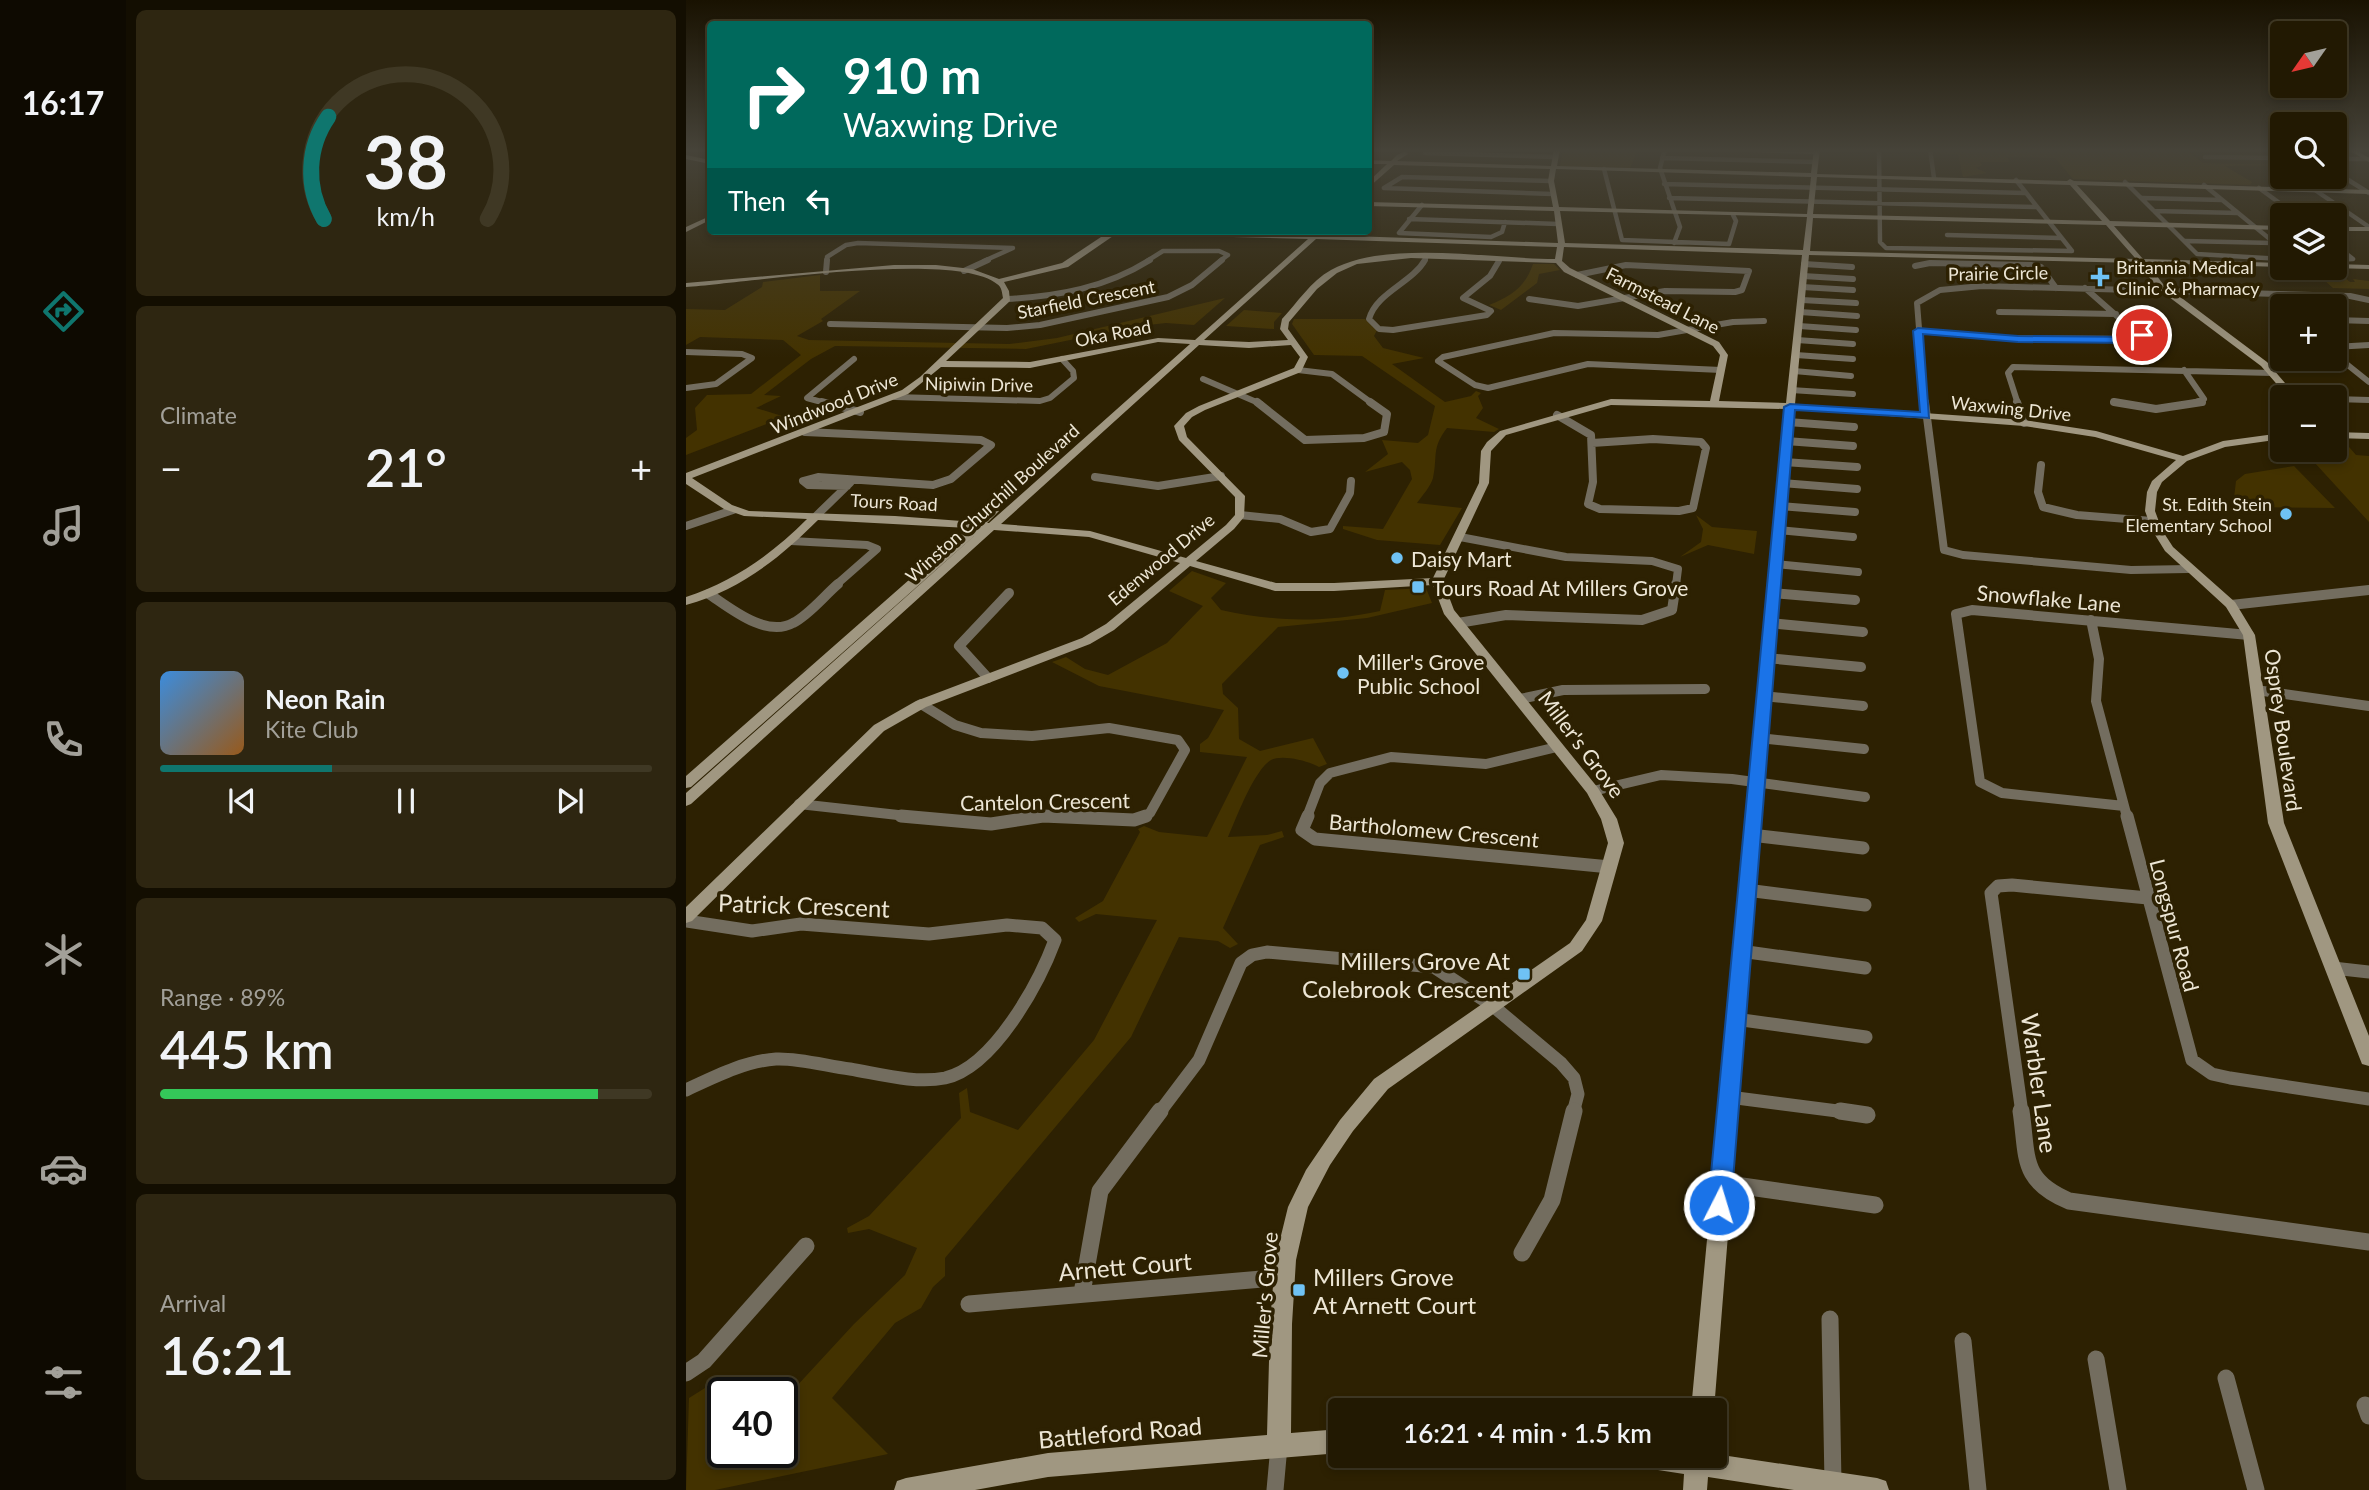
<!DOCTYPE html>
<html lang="en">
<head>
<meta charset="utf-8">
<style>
	:root { --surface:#221902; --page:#2e2611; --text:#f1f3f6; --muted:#a2a099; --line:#3f3824; --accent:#0f766e }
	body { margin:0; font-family:Lato,sans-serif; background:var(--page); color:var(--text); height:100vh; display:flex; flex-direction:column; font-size:26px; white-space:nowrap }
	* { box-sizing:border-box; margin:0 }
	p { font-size:23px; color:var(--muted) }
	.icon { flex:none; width:38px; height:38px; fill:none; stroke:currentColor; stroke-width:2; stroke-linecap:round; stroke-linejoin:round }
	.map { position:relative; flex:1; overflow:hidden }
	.panel { display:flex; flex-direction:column; gap:10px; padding:10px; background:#130e01; width:560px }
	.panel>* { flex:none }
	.banner { position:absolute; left:21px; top:21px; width:665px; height:214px; border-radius:7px; box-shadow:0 4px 10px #0003,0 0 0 2px var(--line); background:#00695c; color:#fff; overflow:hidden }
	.needle { width:46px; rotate:236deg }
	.buttons { position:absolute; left:1584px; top:21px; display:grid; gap:14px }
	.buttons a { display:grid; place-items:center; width:77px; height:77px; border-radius:7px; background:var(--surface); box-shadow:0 4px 10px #0003,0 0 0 2px var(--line); font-size:35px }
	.speed { position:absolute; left:21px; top:1377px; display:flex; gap:14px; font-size:35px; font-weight:700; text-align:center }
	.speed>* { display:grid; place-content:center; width:91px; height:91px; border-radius:50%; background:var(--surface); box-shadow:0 4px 10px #0003,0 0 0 2px var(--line); line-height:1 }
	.speed .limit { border:4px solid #111; border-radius:10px; background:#fff; color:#111 }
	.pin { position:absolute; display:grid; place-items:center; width:60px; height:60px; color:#fff; margin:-30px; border:4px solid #fff; border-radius:50%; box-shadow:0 2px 7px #0007 }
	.me { position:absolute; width:77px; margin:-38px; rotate:5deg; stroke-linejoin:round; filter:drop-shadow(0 0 5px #0008) }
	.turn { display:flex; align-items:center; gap:24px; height:147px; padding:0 21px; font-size:32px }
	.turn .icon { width:91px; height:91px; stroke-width:2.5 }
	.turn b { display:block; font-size:49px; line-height:60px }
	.then { display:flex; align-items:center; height:66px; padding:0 21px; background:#0003; gap:14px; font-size:26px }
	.big { font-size:52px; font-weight:600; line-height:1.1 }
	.panel .widget { flex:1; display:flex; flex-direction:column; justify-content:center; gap:10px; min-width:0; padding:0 24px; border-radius:10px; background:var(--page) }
	.panel .dial { align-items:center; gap:0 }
	.dial svg { height:182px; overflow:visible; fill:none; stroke:var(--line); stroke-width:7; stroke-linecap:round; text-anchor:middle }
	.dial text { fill:var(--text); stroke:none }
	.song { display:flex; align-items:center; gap:21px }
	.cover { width:84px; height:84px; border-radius:10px; background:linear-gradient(135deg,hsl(210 70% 55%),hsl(30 70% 35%)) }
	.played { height:7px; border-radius:4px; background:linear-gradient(90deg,var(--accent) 35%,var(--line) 35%) }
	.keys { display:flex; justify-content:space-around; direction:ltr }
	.heat { display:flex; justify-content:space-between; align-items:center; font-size:38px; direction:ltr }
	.charge { height:10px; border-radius:5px; background:linear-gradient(90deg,#34c759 89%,var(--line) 0) }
	.trip { position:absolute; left:642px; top:1398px; width:399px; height:70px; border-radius:7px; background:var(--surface); box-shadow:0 4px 10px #0003,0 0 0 2px var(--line); font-weight:600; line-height:70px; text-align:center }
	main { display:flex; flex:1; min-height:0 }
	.tabs { display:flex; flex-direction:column; width:126px; justify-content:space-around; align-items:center; background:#0e0a01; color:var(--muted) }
	.tabs .icon { width:49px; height:49px }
	.tabs .selected { color:var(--accent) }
	.tabs b { font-size:32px; color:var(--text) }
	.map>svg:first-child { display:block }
</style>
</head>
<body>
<main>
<nav class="tabs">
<b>16:17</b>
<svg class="icon selected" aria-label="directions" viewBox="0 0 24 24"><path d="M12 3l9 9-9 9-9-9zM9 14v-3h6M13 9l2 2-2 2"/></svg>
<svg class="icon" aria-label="music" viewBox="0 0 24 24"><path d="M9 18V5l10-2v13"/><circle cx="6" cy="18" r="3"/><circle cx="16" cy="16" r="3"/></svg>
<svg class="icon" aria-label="phone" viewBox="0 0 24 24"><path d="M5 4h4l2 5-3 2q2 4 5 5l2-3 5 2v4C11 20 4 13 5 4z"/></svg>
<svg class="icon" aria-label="climate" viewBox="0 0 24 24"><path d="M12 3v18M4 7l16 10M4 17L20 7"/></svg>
<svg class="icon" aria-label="car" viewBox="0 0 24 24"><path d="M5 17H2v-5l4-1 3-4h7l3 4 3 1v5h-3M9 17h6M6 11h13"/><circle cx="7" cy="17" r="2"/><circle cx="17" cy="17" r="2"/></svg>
<svg class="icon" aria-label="filters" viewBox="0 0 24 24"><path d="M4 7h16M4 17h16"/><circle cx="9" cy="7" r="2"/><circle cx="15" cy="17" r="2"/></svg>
</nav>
<section class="panel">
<div class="widget dial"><svg viewBox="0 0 100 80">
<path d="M14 69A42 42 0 1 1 86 69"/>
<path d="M14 69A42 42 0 0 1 16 24" stroke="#0f766e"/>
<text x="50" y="56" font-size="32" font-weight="700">38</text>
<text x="50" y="72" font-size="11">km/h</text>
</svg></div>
<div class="widget"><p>Climate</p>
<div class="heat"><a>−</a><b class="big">21°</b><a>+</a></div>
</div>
<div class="widget">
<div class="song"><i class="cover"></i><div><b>Neon Rain</b><p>Kite Club</p></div></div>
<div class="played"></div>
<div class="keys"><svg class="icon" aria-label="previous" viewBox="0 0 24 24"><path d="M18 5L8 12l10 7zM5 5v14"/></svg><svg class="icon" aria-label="pause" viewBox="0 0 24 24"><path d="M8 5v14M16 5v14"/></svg><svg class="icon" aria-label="next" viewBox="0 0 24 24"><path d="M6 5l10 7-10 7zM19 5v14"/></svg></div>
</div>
<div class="widget"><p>Range · 89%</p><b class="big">445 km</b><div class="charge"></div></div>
<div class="widget"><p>Arrival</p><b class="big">16:21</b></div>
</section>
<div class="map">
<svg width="1683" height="1490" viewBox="0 0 1683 1490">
	<rect width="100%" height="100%" fill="#2d2102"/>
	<path fill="#433200" d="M877,149H952L944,168L874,166Z
		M1250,149H1596L1500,150L1517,163L1596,165L1539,166L1566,182L1564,185L1387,179L1369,158L1321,157L1324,162H1294L1296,165L1290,168L1301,173L1277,177L1272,155L1250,153Z
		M847,264H868L874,270L853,274L851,283L815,310L803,305C826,296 839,287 847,264Z
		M1621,269L1650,270L1656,275H1639L1659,278L1664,282H1669L1667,279L1683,281V289L1647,288L1629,272Z
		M134,275V291H174L135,319L137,321L111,336L123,340L323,344L371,338L539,298L508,325L480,323L453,326L340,349L149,346L125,359L78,395L95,396L70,408L125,425L96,418L0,455V438L11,430L9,408L21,395L65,394L115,355L97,340L14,337L0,345V309L39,310L76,287L77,282Z
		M558,310L596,313L588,322V329L540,326Z
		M608,319H679L691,330L688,336L697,348L738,358L706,364L759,402L785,396L790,391L795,393L792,396L797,408L790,418L813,429L808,432L761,428C745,449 752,456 747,478C745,486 736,496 731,503L776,508L754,545L691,540L657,529V526L697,529L726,479L724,470L716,462L679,472L702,454L696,440L732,443L742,435L749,406L676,356L628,355L606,324Z
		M1649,440H1657L1670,455L1683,456V522L1617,450H1648Z
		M1608,466L1649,508L1556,507L1548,498L1550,481L1559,474Z
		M1010,515L1026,527L1071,531L1068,554L1022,545L994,557L1015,542L1017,529Z
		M506,571L540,583L525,598L535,610C591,622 637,623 694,611L699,590L740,588L746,603L681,618L592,627L536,684L537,694L552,708L553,739L574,751L627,738L641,764L633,767C623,761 596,754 585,760C568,770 550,819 542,837L581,835L596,831L598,837L574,845L537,928L552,944L544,948L532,941L493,937L445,1037L259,1258V1276L247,1287L235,1308L209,1323L146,1398L202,1454L29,1490H0L3,1398L19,1388L37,1397V1452H96V1402L168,1324L219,1275L231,1248L183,1229L162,1233L161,1228L183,1216L275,1118L273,1093L281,1088L284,1112L332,1130L408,1040L471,920L410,914L393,922L389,918L417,901L454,832L452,829L458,826L473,832L521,837L561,757L514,752V744L522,738L538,710L413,686L366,662L380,657L399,669L422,675L481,643L517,606L483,591Z"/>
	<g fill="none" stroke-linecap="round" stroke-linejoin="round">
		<path stroke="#4b5151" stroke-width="2" d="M1648,150H1656
			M1677,151H1683"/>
		<path stroke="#736d5f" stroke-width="4.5" d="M742,149L739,153L870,157
			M979,149L974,168L994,227L988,243
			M1040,149L1131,152
			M1193,149L1194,242L1200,248L1386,251L1330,180
			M1244,149L1248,178
			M1519,157L1596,158
			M976,158L1129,162
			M1648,159H1683
			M918,169L936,240L1043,244L1050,221L1047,215
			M1648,171L1683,193
			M865,181L716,177L698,188L866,194
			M1439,182L1511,254L1596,259
			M978,184L1339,193
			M1518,185L1596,249
			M1573,188L1610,215
			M1629,190L1683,227
			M983,198L1351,207
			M1456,198L1536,200
			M736,205L713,233L805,237L816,232L819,222
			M1468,211L1552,213
			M723,219L872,224
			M1261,235L1374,238
			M1499,241L1587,243
			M1648,244L1667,259L1648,260
			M141,261V257L160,245L172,243L327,248L298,261
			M461,261L477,251H533L542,255L534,261
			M738,261L740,258"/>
		<path stroke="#736d5f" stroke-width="6" d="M739,260C726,283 691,292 683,319L693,329L707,330L801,315L805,311L777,298L804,276L813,261
			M1648,260H1654
			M1118,264L1166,267
			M1229,266L1244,263L1345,265L1355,267L1370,288
			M278,271L302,260
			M140,272L141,260
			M1117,276L1167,279
			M1116,287L1167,290
			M321,299C373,296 419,288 464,260
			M843,299L892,306L979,291L1049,292L1056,290L1063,271L940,265L891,275
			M1116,300L1170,303
			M1114,312L1171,316
			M1313,312L1430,314
			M1648,320L1683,321
			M144,324L321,328L354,325L482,297L506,285L536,260
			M1113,326L1170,330
			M1232,331L1320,338L1457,339L1399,288
			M1111,340L1167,344
			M1648,347L1683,345
			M0,352L56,354L66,358L30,384L0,388
			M1648,354L1683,382
			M1110,355L1167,359
			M612,370L646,374L687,404
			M1035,370L902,364L802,388L789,385L752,361L757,357L868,333L972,335L1047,322L1078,321
			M1498,370L1518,399L1504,404
			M1108,371L1165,376
			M517,379L575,404
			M1105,390L1167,394
			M209,397L354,401L364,398L388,378L387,371L376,359
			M1648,399L1683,400
			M1428,402L1439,404
			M143,404L121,398L168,359
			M1239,404L1231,303L1254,290L1296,286L1664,296L1683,300
			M1332,404L1322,373L1327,367L1587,373"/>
		<path stroke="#736d5f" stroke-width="8" d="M136,402L174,412
			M571,402L619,440L678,438L698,432L701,414L684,402
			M1239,402L1258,550L1277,555L1445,570L1502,569
			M1331,402L1338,423
			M1428,402L1470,409L1516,402
			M871,415L905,435L907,482L902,504L914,509L993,511L1007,508L1020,448L1015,442L967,439L906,443
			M1102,422L1168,427
			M119,432L295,440L305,445L265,479L247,485L132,477L117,481L122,485L161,486
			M1100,441L1167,446
			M1098,462L1171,467
			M1355,465L1352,492L1357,507L1391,515L1466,521
			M409,477L472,486L535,476
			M1096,483L1171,489
			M1094,506L1169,512
			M554,515L594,519L625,532L644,529L664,493L665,481
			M129,517L164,483
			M0,526L47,510
			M1092,530L1167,537
			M774,537L880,557L966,561L992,569L990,585
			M105,541L181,545L191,549L150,585
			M1089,564L1172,572"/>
		<path stroke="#736d5f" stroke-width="10" d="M1086,593L1169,600
			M23,594C44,608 80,638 107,623C123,615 138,596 152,584
			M1545,605L1683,590
			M1405,620L1413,659L1410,701L1441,817
			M772,623L820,615L956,620L986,610L990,584
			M1083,623L1177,632
			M1080,658L1175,667
			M302,678L273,646L323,593
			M1570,690L1683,706
			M1077,696L1177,706
			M834,699L877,690L1019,689
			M235,704L269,725L295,733L346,736L423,728L492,740L499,750L464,813L457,817
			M1073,738L1178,749
			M907,791L975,775L1046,779L1179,797
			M113,804L230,817
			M1438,806L1316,793L1294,782L1270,614L1286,610L1563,635
			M348,817H387
			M621,817L634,783L644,773L705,757L800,764L871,747"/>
		<path stroke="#736d5f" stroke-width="13" d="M215,816L305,824L357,816L448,820L460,816
			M622,816L616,830L629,839L924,867
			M1441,816L1506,1060L1526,1074L1544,1078L1683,1099
			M1065,835L1177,848
			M1060,890L1179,905
			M0,921L66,931L115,924L243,934L321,925L356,928L369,940C353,983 308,1067 259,1078C229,1084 194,1074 164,1069C141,1066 113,1058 90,1059C59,1061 28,1077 0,1090
			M1054,951L1179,968
			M1647,968L1683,972
			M1049,1019L1180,1037
			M1043,1097L1167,1113
			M473,1113L513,1060L555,963L566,955L581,952L748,967L807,1006L875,1063L888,1078L892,1094L887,1113
			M1336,1113L1305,893L1312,886L1326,885L1462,898"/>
		<path stroke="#736d5f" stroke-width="17" d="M1154,1111L1181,1115
			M1335,1111C1342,1158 1334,1180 1383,1201L1683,1242
			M1035,1183L1189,1205
			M836,1253L866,1200L888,1111
			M396,1293L414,1191L474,1111
			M283,1304L599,1277
			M1144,1319L1147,1483
			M1277,1341L1292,1490
			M1410,1359L1432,1490
			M0,1373L18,1361L120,1246
			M1540,1378L1570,1490
			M1679,1405L1683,1416
			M589,1490L593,1446"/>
		<path fill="#a09781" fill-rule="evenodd" d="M868,149H874L871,166L1125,173L1128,149H1134L1131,174L1381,181L1384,179L1388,181L1683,190V194L1391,185L1424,221L1596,226V230L1428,226L1457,259L1596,263V267L1461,263L1477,284L1581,362L1611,397H1602L1575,366L1471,288L1453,263L1123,255L1109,404L1338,420L1410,431L1497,456L1537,441L1596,433V439L1539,447L1501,461L1476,482L1471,492L1469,511L1476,530L1487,547L1549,602L1569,635L1598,823L1683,1036V1066L1676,1064L1674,1059L1582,823L1557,635L1540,607L1479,551L1466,530L1459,511L1461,492L1466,481L1490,460L1409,437L1338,426L1108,409L1028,1410H1005L1099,409L925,405L820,435L805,451L803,483L757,581L768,610L912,788L931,819L938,843L916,921L896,951L702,1089L667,1131L644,1165L622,1207L610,1260L606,1324L605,1433L654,1429V1453L362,1477L289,1490H208L211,1481L220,1478L362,1453L581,1435L584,1324L589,1260L602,1207L620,1170L654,1120L688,1079L884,943L900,920L922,843L915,819L901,793L758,614L747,585L648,591H589L504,566L428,630L404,644L240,707L198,731L6,921L0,923V907L188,725L230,701L396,638L420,624L494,563L403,537L308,530L5,804L0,806V793L296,529L5,787L0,788V776L282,528L132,520C94,558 54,590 0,605V597C48,581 85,555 121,519L58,516L38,509L0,484V473L216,390L234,377L317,298C316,293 316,287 311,284C269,250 60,283 0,287V283L208,265H250L286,269L313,279L376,263L421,233H388L385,231H544L627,235L631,231H638L635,235L872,243L868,211L682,206V202L867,207L862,181L864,169L708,165L682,188V182L701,164H682V160L705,161L711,155L720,151L722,154L711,161L865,166ZM870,169L1125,177L1121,214L873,207L868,181ZM1131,177L1384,185L1416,221L1127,214ZM874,211L1121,217L1117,250L879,243ZM1127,218L1420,225L1450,259L1124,251ZM430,234L622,239L509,340L472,338L344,362L260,361L324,301L323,291L318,282L382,267ZM630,239L871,247L869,259C805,259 701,239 645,270C625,281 611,303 596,319L594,329L602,340L563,342L518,340ZM878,247L1116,255L1100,403L1033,401L1042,355L1033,342L884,268L876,261ZM725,258L870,263L878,272L1027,346L1034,355L1024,401L925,399L814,431L801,442L795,451L793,483L747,578L648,583H590L510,561L548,529L558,517L559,496L501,437L498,426L506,417L519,410L615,372L622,357L602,329L603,322L631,289L651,273L671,264ZM472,342L504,344L303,523H301L313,511L312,509H304L289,522L209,516L63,511L46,505L6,478L222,394L255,367L344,368ZM513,345L563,348L605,345L614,357L608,368L513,406L500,413L488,426L493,440L549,497V515L540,525L500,558L404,531L315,524Z
			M1661,149H1668L1683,158V162Z
			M0,155L24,160V164L0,159Z
			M24,216V220L0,232V227Z
			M1648,227H1683V231H1648Z
			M1648,264L1683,265V269L1646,268H1648Z
			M1648,432L1683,433V439L1648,438Z
			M1029,1454L1191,1478L1200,1481L1203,1490H1108L1022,1477L1021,1490H997L998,1474L959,1468L951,1464L947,1456H1029Z"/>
	</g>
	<linearGradient id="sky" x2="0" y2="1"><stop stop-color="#191201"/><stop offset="0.42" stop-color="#464339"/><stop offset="1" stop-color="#464339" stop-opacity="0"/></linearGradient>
	<rect width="1683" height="358" fill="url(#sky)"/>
	<path fill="#1a73e8" stroke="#114b97" stroke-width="2" d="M1232,328L1332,336L1451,337L1456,332L1462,339L1451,343L1332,342L1237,334L1243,418L1109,410L1045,1205L1041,1212L1033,1215L1025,1212L1022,1205L1098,407L1104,404L1234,412L1227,331Z"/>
	<g fill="#6fc2f4" stroke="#2d2102" stroke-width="2.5">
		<path d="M1410.5 266.5h7v7h7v7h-7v7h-7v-7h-7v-7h7z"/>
		<circle cx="1600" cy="514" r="7"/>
		<circle cx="711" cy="558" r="7"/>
		<rect x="725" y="580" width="14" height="14" rx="3.5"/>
		<circle cx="657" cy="673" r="7"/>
		<rect x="831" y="967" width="14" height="14" rx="3.5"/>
		<rect x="606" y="1283" width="14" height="14" rx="3.5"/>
	</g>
	<g text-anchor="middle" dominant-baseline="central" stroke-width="7" stroke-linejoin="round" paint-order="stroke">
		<g font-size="18" fill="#ede6d5" stroke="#2d2102" text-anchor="start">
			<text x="1430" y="267">Britannia Medical<tspan x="1430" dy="21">Clinic &amp; Pharmacy</tspan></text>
			<text x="1586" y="504" text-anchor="end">St. Edith Stein<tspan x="1586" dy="21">Elementary School</tspan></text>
		</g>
		<g font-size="18" fill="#ede6d5" stroke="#2d2102">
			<text transform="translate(1312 273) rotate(-1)">Prairie Circle</text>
			<text transform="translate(400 299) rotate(-11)">Starfield Crescent</text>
			<text transform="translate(977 300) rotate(27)">Farmstead Lane</text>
			<text transform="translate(427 333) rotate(-11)">Oka Road</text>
			<text transform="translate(293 384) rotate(1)">Nipiwin Drive</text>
			<text transform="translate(148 403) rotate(-22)">Windwood Drive</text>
			<text transform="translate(1325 408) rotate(6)">Waxwing Drive</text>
			<text transform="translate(208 502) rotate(3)">Tours Road</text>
			<text transform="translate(306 503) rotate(-42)">Winston Churchill Boulevard</text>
			<text transform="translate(475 559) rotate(-40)">Edenwood Drive</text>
		</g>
		<g font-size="21" fill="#ede6d5" stroke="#2d2102" text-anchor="start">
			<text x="725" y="558">Daisy Mart</text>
			<text x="746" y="587">Tours Road At Millers Grove</text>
			<text x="671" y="661">Miller's Grove<tspan x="671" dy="24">Public School</tspan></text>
		</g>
		<g font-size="21" fill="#ede6d5" stroke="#2d2102">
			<text transform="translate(1363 598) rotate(5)">Snowflake Lane</text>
			<text transform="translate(1598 730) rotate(82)">Osprey Boulevard</text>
			<text transform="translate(896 744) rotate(53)">Miller's Grove</text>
			<text transform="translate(359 801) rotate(-1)">Cantelon Crescent</text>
			<text transform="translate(748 830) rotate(5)">Bartholomew Crescent</text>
			<text transform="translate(1489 925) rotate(75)">Longspur Road</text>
			<text transform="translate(578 1295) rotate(-85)">Miller's Grove</text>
		</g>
		<g font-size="24" fill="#ede6d5" stroke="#2d2102">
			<text transform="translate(118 905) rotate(2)">Patrick Crescent</text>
			<text transform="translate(1354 1083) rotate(82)">Warbler Lane</text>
			<text transform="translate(439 1266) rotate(-5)">Arnett Court</text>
			<text transform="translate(434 1432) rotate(-5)">Battleford Road</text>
		</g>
		<g font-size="24" fill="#ede6d5" stroke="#2d2102" text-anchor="end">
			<text x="824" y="960">Millers Grove At<tspan x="824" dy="28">Colebrook Crescent</tspan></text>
			<text x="627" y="1276" text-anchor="start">Millers Grove<tspan x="627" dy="28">At Arnett Court</tspan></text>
		</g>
	</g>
</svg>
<div class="buttons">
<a><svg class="needle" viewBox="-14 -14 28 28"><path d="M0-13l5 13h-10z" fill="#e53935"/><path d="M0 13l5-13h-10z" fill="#a2a099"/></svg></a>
<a><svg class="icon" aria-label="search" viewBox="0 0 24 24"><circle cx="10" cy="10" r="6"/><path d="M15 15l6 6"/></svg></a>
<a><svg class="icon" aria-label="layers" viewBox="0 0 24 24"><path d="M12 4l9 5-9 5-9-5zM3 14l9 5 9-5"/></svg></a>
<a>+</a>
<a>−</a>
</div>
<div class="speed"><div class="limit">40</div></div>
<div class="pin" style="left:1456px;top:335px;background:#d93025"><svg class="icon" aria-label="arrive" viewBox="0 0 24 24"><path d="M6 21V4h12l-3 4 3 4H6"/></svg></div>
<svg class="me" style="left:1033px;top:1205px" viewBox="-20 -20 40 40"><circle r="17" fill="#1a73e8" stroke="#fff" stroke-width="3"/><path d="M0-11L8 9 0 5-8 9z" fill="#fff"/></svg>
<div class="trip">16:21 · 4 min · 1.5 km</div>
<div class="banner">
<div class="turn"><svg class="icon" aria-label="right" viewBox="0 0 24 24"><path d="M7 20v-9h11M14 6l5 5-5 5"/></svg><div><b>910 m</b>Waxwing Drive</div></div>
<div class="then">Then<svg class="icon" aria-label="left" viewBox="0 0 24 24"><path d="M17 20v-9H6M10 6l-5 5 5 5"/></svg></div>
</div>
</div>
</main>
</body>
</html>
